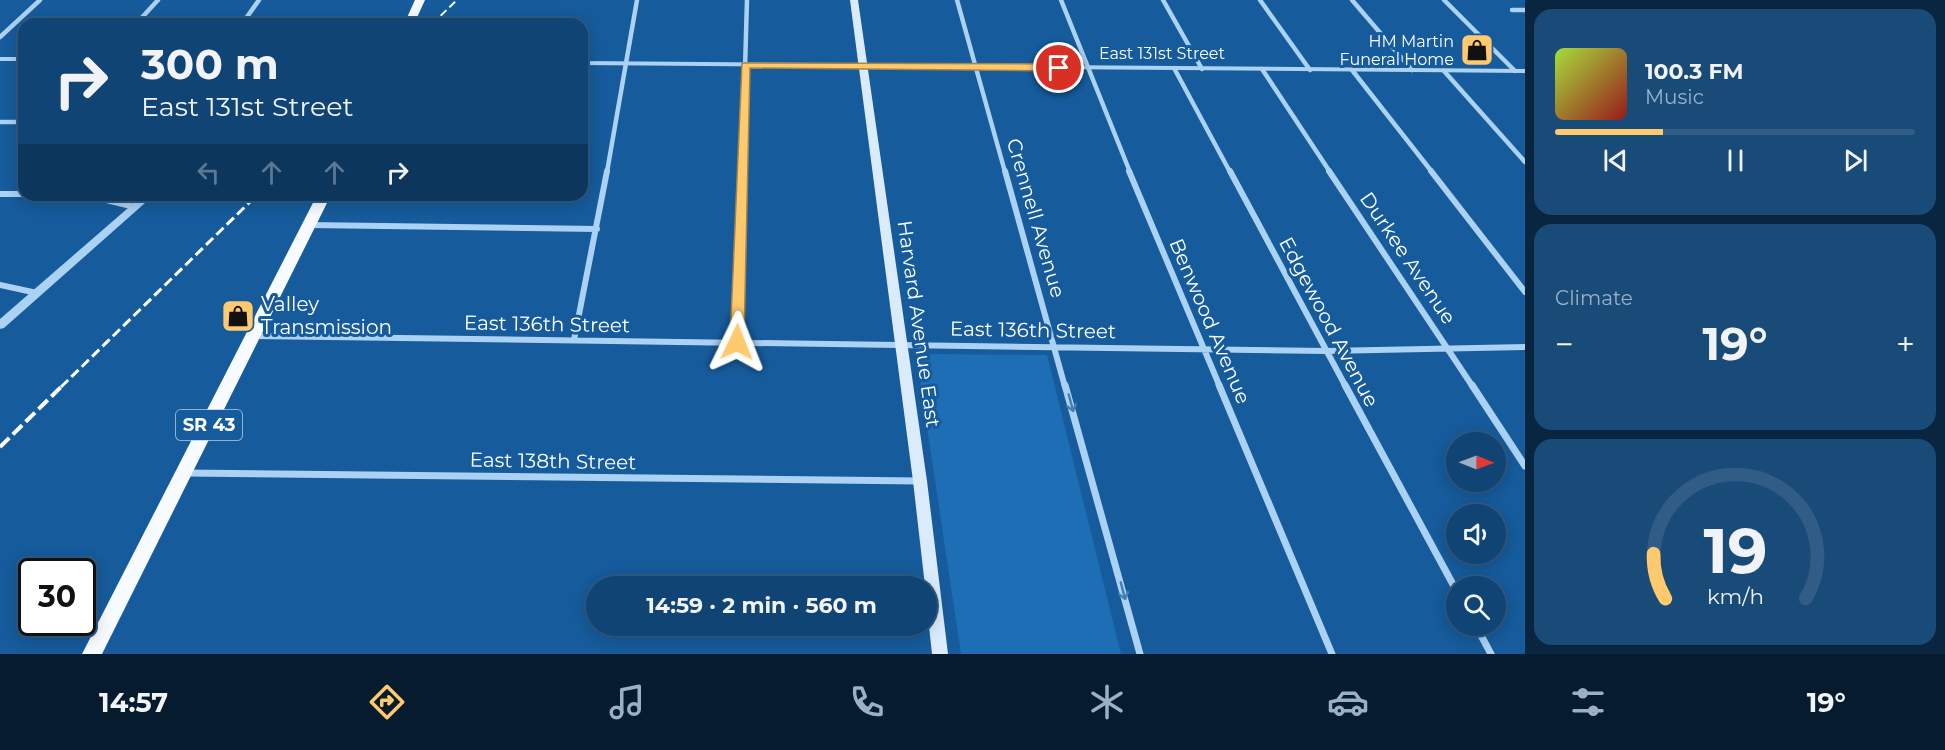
<!DOCTYPE html>
<html lang="en">
<head>
<meta charset="utf-8">
<style>
	:root { --surface:#104474; --page:#194b79; --text:#f1f3f6; --muted:#9cb0c5; --line:#305c86; --accent:#ffc96d }
	body { margin:0; font-family:Montserrat,sans-serif; background:var(--page); color:var(--text); height:100vh; display:flex; flex-direction:column; font-size:22px; white-space:nowrap }
	* { box-sizing:border-box; margin:0 }
	p { font-size:20px; color:var(--muted) }
	.icon { flex:none; width:33px; height:33px; fill:none; stroke:currentColor; stroke-width:2; stroke-linecap:round; stroke-linejoin:round }
	.map { position:relative; flex:1; overflow:hidden }
	.side { display:flex; flex-direction:column; gap:9px; padding:9px; background:#092540; width:420px }
	.side>* { flex:none }
	.banner { position:absolute; left:18px; top:18px; width:570px; height:183px; border-radius:18px; box-shadow:0 3px 15px #0003,0 0 0 2px var(--line); background:#104474; color:var(--text); overflow:hidden }
	.needle { width:39px; rotate:91deg }
	.buttons { position:absolute; left:1446px; top:432px; display:grid; gap:12px }
	.buttons a { display:grid; place-items:center; width:60px; height:60px; border-radius:50%; background:var(--surface); box-shadow:0 3px 15px #0003,0 0 0 2px var(--line); font-size:30px }
	.speed { position:absolute; left:18px; top:558px; display:flex; gap:12px; font-size:30px; font-weight:700; text-align:center }
	.speed>* { display:grid; place-content:center; width:78px; height:78px; border-radius:50%; background:var(--surface); box-shadow:0 3px 15px #0003,0 0 0 2px var(--line); line-height:1 }
	.speed .limit { border:3px solid #111; border-radius:9px; background:#fff; color:#111 }
	.pin { position:absolute; display:grid; place-items:center; width:51px; height:51px; color:#fff; margin:-26px; border:3px solid #fff; border-radius:50%; box-shadow:0 2px 6px #0007 }
	.me { position:absolute; width:66px; margin:-33px; rotate:2deg; stroke-linejoin:round; filter:drop-shadow(0 0 4px #0008) }
	.turn { display:flex; align-items:center; gap:21px; height:126px; padding:0 24px; font-size:27px }
	.turn .icon { width:78px; height:78px; stroke-width:2.5 }
	.turn b { display:block; font-size:42px; line-height:51px }
	.lanes { display:flex; align-items:center; height:57px; padding:0 24px; background:#0003; justify-content:center; gap:30px; direction:ltr }
	.lanes .off { opacity:.35 }
	.big { font-size:45px; font-weight:700; line-height:1.1 }
	.side .tile { flex:1; display:flex; flex-direction:column; justify-content:center; gap:9px; min-width:0; padding:0 21px; border-radius:18px; background:var(--page) }
	.side .dial { align-items:center; gap:0 }
	.dial svg { height:156px; overflow:visible; fill:none; stroke:var(--line); stroke-width:7; stroke-linecap:round; text-anchor:middle }
	.dial text { fill:var(--text); stroke:none }
	.song { display:flex; align-items:center; gap:18px }
	.cover { width:72px; height:72px; border-radius:9px; background:linear-gradient(135deg,hsl(80 70% 55%),hsl(0 70% 35%)) }
	.played { height:6px; border-radius:3px; background:linear-gradient(90deg,var(--accent) 30%,var(--line) 30%) }
	.keys { display:flex; justify-content:space-around; direction:ltr }
	.heat { display:flex; justify-content:space-between; align-items:center; font-size:33px; direction:ltr }
	.trip { position:absolute; left:586px; top:576px; width:351px; height:60px; border-radius:30px; background:var(--surface); box-shadow:0 3px 15px #0003,0 0 0 2px var(--line); font-weight:700; line-height:60px; text-align:center }
	.tab-bar { display:flex; height:96px; justify-content:space-around; align-items:center; background:#061b2e; color:var(--muted) }
	.tab-bar .icon { width:42px; height:42px }
	.tab-bar .current { color:var(--accent) }
	.tab-bar b { font-size:27px; color:var(--text) }
	main { display:flex; flex:1; min-height:0 }
	.map>svg:first-child { display:block }
</style>
</head>
<body>
<main>
<div class="map">
<svg width="1525" height="654" viewBox="0 0 1525 654">
	<rect width="100%" height="100%" fill="#165b9b"/>
	<path fill="#1e6eb5" d="M916,354L1047,355L1121,654H961Z"/>
	<g fill="none" stroke-linecap="round" stroke-linejoin="round">
		<path stroke="#abd1f3" stroke-width="4.5" d="M957,0L1005,172
			M1061,0L1130,172
			M1163,0L1202,69
			M1260,0L1310,70
			M1352,0L1412,70
			M1444,0L1515,71
			M1512,10H1525
			M136,24L158,0
			M242,24L259,0
			M0,37L40,0
			M1174,68L1230,172
			M1262,69L1330,172
			M1352,70L1432,172
			M1444,71L1525,162
			M0,122H24
			M607,172L637,0
			M742,172L747,0"/>
		<path stroke="#abd1f3" stroke-width="6" d="M1005,171L1065,387
			M1129,171L1220,387
			M1230,171L1346,387
			M1329,171L1473,387
			M1431,171L1525,292
			M0,194H24
			M86,195L135,207
			M309,225L597,229
			M0,285L37,293
			M254,336L1326,351L1525,347
			M574,340L607,171
			M737,342L742,171"/>
		<path stroke="#abd1f3" stroke-width="7" d="M1065,385L1140,654
			M1219,385L1332,654
			M1345,385L1456,590
			M1472,385L1525,466
			M186,473L919,481
			M1476,626L1491,654"/>
		<path fill="#abd1f3" fill-rule="evenodd" d="M0,57H24V61H0Z
			M582,61L1525,69V73L582,65Z
			M143,195H154L4,328L0,329V319Z"/>
		<path fill="#daecfc" fill-rule="evenodd" d="M850,0H858L927,481L948,654H932L927,608V586H925L913,481Z"/>
		<path fill="#f7fbff" fill-rule="evenodd" d="M415,0H425L414,24H404Z
			M317,195H331L102,654H82Z"/>
		<path stroke="#fff" stroke-width="2" stroke-dasharray="8 4" stroke-linecap="butt" d="M432,24L457,0"/>
		<path stroke="#fff" stroke-width="3" stroke-dasharray="10 4.5" stroke-linecap="butt" d="M61,387L257,195"/>
		<path stroke="#fff" stroke-width="4" stroke-dasharray="13 5" stroke-linecap="butt" d="M0,447L63,385"/>
	</g>
	<defs><path id="oneway-shaft" d="M-6 0H5M1.5-3L5.5 0L1.5 3" fill="none" stroke-width="1.6" stroke-linecap="round" stroke-linejoin="round" transform="scale(1.5)"/></defs>
	<g stroke="#437eb5">
		<use href="#oneway-shaft" transform="translate(1071 403) rotate(75)"/>
		<use href="#oneway-shaft" transform="translate(1123 591) rotate(75)"/>
	</g>
	<path fill="#ffc96d" stroke="#a68347" stroke-width="1.5" d="M742,63L1059,64L1064,68L1059,71L750,68L744,342L737,348L730,342Z"/>
	<defs>
		<g id="shop-square" transform="scale(1.725)"><rect x="-9" y="-9" width="18" height="18" rx="4" fill="#ffc96d" stroke="#165b9b"/><path d="M-5-2.5h2.3a2.7 3.5 0 0 1 5.4 0H5L5.5 6h-11ZM-1.5-2.5h3a1.5 2.3 0 0 0-3 0Z" fill="#111"/></g>
	</defs>
	<g fill-rule="evenodd">
		<use href="#shop-square" x="1477" y="50"/>
		<use href="#shop-square" x="238" y="316"/>
	</g>
	<g text-anchor="middle" dominant-baseline="central" stroke-width="6" stroke-linejoin="round" paint-order="stroke">
		<g font-size="16" fill="#fff" stroke="#165b9b" text-anchor="end">
			<text x="1454" y="41">HM Martin<tspan x="1454" dy="18">Funeral Home</tspan></text>
		</g>
		<g font-size="16" fill="#fff" stroke="#165b9b">
			<text x="1162" y="53">East 131st Street</text>
		</g>
		<rect fill="#165b9b" stroke="#b9cee1" stroke-width="1.5" x="176" y="410" width="66" height="30" rx="4.5"/>
		<g font-size="18" font-weight="bold" fill="#fff">
			<text x="209" y="425">SR 43</text>
		</g>
		<g font-size="20" fill="#fff" stroke="#165b9b">
			<text transform="translate(1036 218) rotate(74)">Crennell Avenue</text>
			<text transform="translate(1408 258) rotate(56)">Durkee Avenue</text>
			<text transform="translate(1210 321) rotate(67)">Benwood Avenue</text>
			<text transform="translate(1329 322) rotate(62)">Edgewood Avenue</text>
			<text transform="translate(547 324) rotate(1)">East 136th Street</text>
			<text transform="translate(919 324) rotate(82)">Harvard Avenue East</text>
			<text transform="translate(1033 330) rotate(1)">East 136th Street</text>
			<text transform="translate(553 461) rotate(1)">East 138th Street</text>
		</g>
		<g font-size="20" fill="#fff" stroke="#165b9b" text-anchor="start">
			<text x="261" y="304">Valley<tspan x="261" dy="23">Transmission</tspan></text>
		</g>
	</g>
</svg>
<div class="buttons">
<a><svg class="needle" viewBox="-14 -14 28 28"><path d="M0-13l5 13h-10z" fill="#e53935"/><path d="M0 13l5-13h-10z" fill="#9cb0c5"/></svg></a>
<a><svg class="icon" aria-label="sound" viewBox="0 0 24 24"><path d="M4 9h4l5-4v14l-5-4H4zM17 9q2 3 0 6"/></svg></a>
<a><svg class="icon" aria-label="search" viewBox="0 0 24 24"><circle cx="10" cy="10" r="6"/><path d="M15 15l6 6"/></svg></a>
</div>
<div class="speed"><div class="limit">30</div></div>
<div class="pin" style="left:1059px;top:68px;background:#d93025"><svg class="icon" aria-label="arrive" viewBox="0 0 24 24"><path d="M6 21V4h12l-3 4 3 4H6"/></svg></div>
<svg class="me" style="left:737px;top:342px" viewBox="-20 -20 40 40"><path d="M0-17L14 15 0 8-14 15z" fill="#ffc96d" stroke="#fff" stroke-width="4"/></svg>
<div class="trip">14:59 · 2 min · 560 m</div>
<div class="banner">
<div class="turn"><svg class="icon" aria-label="right" viewBox="0 0 24 24"><path d="M7 20v-9h11M14 6l5 5-5 5"/></svg><div><b>300 m</b>East 131st Street</div></div>
<div class="lanes"><svg class="icon off" aria-label="left" viewBox="0 0 24 24"><path d="M17 20v-9H6M10 6l-5 5 5 5"/></svg><svg class="icon off" aria-label="ahead" viewBox="0 0 24 24"><path d="M12 20V5M6 11l6-6 6 6"/></svg><svg class="icon off" aria-label="ahead" viewBox="0 0 24 24"><path d="M12 20V5M6 11l6-6 6 6"/></svg><svg class="icon" aria-label="right" viewBox="0 0 24 24"><path d="M7 20v-9h11M14 6l5 5-5 5"/></svg></div>
</div>
</div>
<section class="side">
<div class="tile">
<div class="song"><i class="cover"></i><div><b>100.3 FM</b><p>Music</p></div></div>
<div class="played"></div>
<div class="keys"><svg class="icon" aria-label="previous" viewBox="0 0 24 24"><path d="M18 5L8 12l10 7zM5 5v14"/></svg><svg class="icon" aria-label="pause" viewBox="0 0 24 24"><path d="M8 5v14M16 5v14"/></svg><svg class="icon" aria-label="next" viewBox="0 0 24 24"><path d="M6 5l10 7-10 7zM19 5v14"/></svg></div>
</div>
<div class="tile"><p>Climate</p>
<div class="heat"><a>−</a><b class="big">19°</b><a>+</a></div>
</div>
<div class="tile dial"><svg viewBox="0 0 100 80">
<path d="M14 69A42 42 0 1 1 86 69"/>
<path d="M14 69A42 42 0 0 1 8 46" stroke="#ffc96d"/>
<text x="50" y="56" font-size="32" font-weight="700">19</text>
<text x="50" y="72" font-size="11">km/h</text>
</svg></div>
</section>
</main>
<nav class="tab-bar">
<b>14:57</b>
<svg class="icon current" aria-label="directions" viewBox="0 0 24 24"><path d="M12 3l9 9-9 9-9-9zM9 14v-3h6M13 9l2 2-2 2"/></svg>
<svg class="icon" aria-label="music" viewBox="0 0 24 24"><path d="M9 18V5l10-2v13"/><circle cx="6" cy="18" r="3"/><circle cx="16" cy="16" r="3"/></svg>
<svg class="icon" aria-label="phone" viewBox="0 0 24 24"><path d="M5 4h4l2 5-3 2q2 4 5 5l2-3 5 2v4C11 20 4 13 5 4z"/></svg>
<svg class="icon" aria-label="climate" viewBox="0 0 24 24"><path d="M12 3v18M4 7l16 10M4 17L20 7"/></svg>
<svg class="icon" aria-label="car" viewBox="0 0 24 24"><path d="M5 17H2v-5l4-1 3-4h7l3 4 3 1v5h-3M9 17h6M6 11h13"/><circle cx="7" cy="17" r="2"/><circle cx="17" cy="17" r="2"/></svg>
<svg class="icon" aria-label="filters" viewBox="0 0 24 24"><path d="M4 7h16M4 17h16"/><circle cx="9" cy="7" r="2"/><circle cx="15" cy="17" r="2"/></svg>
<b>19°</b>
</nav>
</body>
</html>
